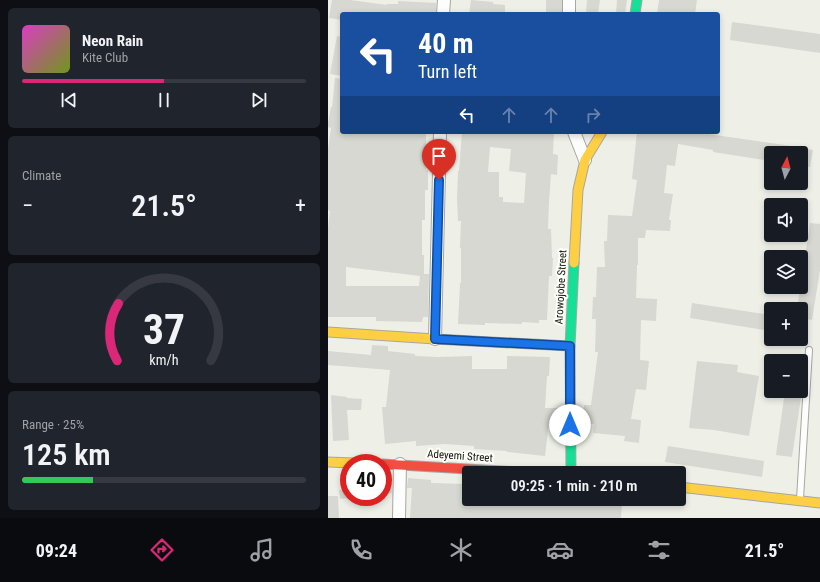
<!DOCTYPE html>
<html lang="en">
<head>
<meta charset="utf-8">
<style>
	:root { --surface:#171b24; --page:#20242c; --text:#f1f3f6; --muted:#9ea1a6; --line:#363941; --accent:#db2777 }
	body { margin:0; font-family:"Roboto Condensed",sans-serif; background:var(--page); color:var(--text); height:100vh; display:flex; flex-direction:column; font-size:15px; white-space:nowrap }
	* { box-sizing:border-box; margin:0 }
	p { font-size:13px; color:var(--muted) }
	.icon { flex:none; width:22px; height:22px; fill:none; stroke:currentColor; stroke-width:2; stroke-linecap:round; stroke-linejoin:round }
	.map { position:relative; flex:1; overflow:hidden }
	.side { display:flex; flex-direction:column; gap:8px; padding:8px; background:#0d0f14; width:328px }
	.side>* { flex:none }
	.guide { position:absolute; left:12px; top:12px; width:380px; height:122px; border-radius:4px; box-shadow:0 2px 6px #0003; background:#1a4fa0; color:#fff; overflow:hidden }
	.needle { width:26px; rotate:6deg }
	.buttons { position:absolute; left:436px; top:146px; display:grid; gap:8px }
	.buttons a { display:grid; place-items:center; width:44px; height:44px; border-radius:4px; background:var(--surface); box-shadow:0 2px 6px #0003; font-size:20px }
	.speed { position:absolute; left:12px; top:454px; display:flex; gap:8px; font-size:20px; font-weight:700; text-align:center }
	.speed>* { display:grid; place-content:center; width:52px; height:52px; border-radius:50%; background:var(--surface); box-shadow:0 2px 6px #0003; line-height:1 }
	.speed .limit { border:6px solid #d22; background:#fff; color:#111 }
	.pin { position:absolute; display:grid; place-items:center; width:34px; height:34px; color:#fff; margin:-41px -17px; border-radius:50% 50% 50% 0; rotate:-45deg; box-shadow:0 0 4px #0007 }
	.pin .icon { rotate:45deg }
	.me { position:absolute; width:44px; margin:-22px; rotate:0deg; stroke-linejoin:round; filter:drop-shadow(0 0 3px #0008) }
	.turn { display:flex; align-items:center; gap:14px; height:84px; padding:0 12px; font-size:18px }
	.turn .icon { width:52px; height:52px; stroke-width:2.5 }
	.turn b { display:block; font-size:28px; line-height:34px }
	.lanes { display:flex; align-items:center; height:38px; padding:0 12px; background:#0003; justify-content:center; gap:20px; direction:ltr }
	.lanes .off { opacity:.35 }
	.big { font-size:30px; font-weight:600; line-height:1.1 }
	.side .card { flex:1; display:flex; flex-direction:column; justify-content:center; gap:6px; min-width:0; padding:0 14px; border-radius:6px; background:var(--page) }
	.side .dial { align-items:center; gap:0 }
	.dial svg { height:104px; overflow:visible; fill:none; stroke:var(--line); stroke-width:7; stroke-linecap:round; text-anchor:middle }
	.dial text { fill:var(--text); stroke:none }
	.song { display:flex; align-items:center; gap:12px }
	.cover { width:48px; height:48px; border-radius:6px; background:linear-gradient(135deg,hsl(310 70% 55%),hsl(80 70% 35%)) }
	.played { height:4px; border-radius:2px; background:linear-gradient(90deg,var(--accent) 50%,var(--line) 50%) }
	.keys { display:flex; justify-content:space-around; direction:ltr }
	.heat { display:flex; justify-content:space-between; align-items:center; font-size:22px; direction:ltr }
	.charge { height:6px; border-radius:3px; background:linear-gradient(90deg,#34c759 25%,var(--line) 0) }
	.trip { position:absolute; left:134px; top:466px; width:224px; height:40px; border-radius:4px; background:var(--surface); box-shadow:0 2px 6px #0003; font-weight:600; line-height:40px; text-align:center }
	.tabs { display:flex; height:64px; justify-content:space-around; align-items:center; background:#090b0e; color:var(--muted) }
	.tabs .icon { width:28px; height:28px }
	.tabs .selected { color:var(--accent) }
	.tabs b { font-size:18px; color:var(--text) }
	main { display:flex; flex:1; min-height:0 }
	.map>svg:first-child { display:block }
</style>
</head>
<body>
<main>
<section class="side">
<div class="card">
<div class="song"><i class="cover"></i><div><b>Neon Rain</b><p>Kite Club</p></div></div>
<div class="played"></div>
<div class="keys"><svg class="icon" aria-label="previous" viewBox="0 0 24 24"><path d="M18 5L8 12l10 7zM5 5v14"/></svg><svg class="icon" aria-label="pause" viewBox="0 0 24 24"><path d="M8 5v14M16 5v14"/></svg><svg class="icon" aria-label="next" viewBox="0 0 24 24"><path d="M6 5l10 7-10 7zM19 5v14"/></svg></div>
</div>
<div class="card"><p>Climate</p>
<div class="heat"><a>−</a><b class="big">21.5°</b><a>+</a></div>
</div>
<div class="card dial"><svg viewBox="0 0 100 80">
<path d="M14 69A42 42 0 1 1 86 69"/>
<path d="M14 69A42 42 0 0 1 15 25" stroke="#db2777"/>
<text x="50" y="56" font-size="32" font-weight="700">37</text>
<text x="50" y="72" font-size="11">km/h</text>
</svg></div>
<div class="card"><p>Range · 25%</p><b class="big">125 km</b><div class="charge"></div></div>
</section>
<div class="map">
<svg width="492" height="518" viewBox="0 0 492 518">
	<rect width="100%" height="100%" fill="#eef0e8"/>
	<path fill="#d6d8d1" fill-rule="evenodd" d="M4,0H22L59,5V4H70V1L108,3V14H14V20L1,18Z
		M143,0L165,2V4L177,5V14H141Z
		M218,0H234V14H218Z
		M259,0H272L270,14H258Z
		M289,0H299L297,14H288Z
		M331,0H369L367,14H329Z
		M404,22L492,34V53L402,40Z
		M9,36L14,37V76L2,74Z
		M7,78L14,79V132H98V144H99L98,170H100V190H97V220H94V255H96V274H101L100,317H95L94,322L48,321V317H0V228L2,211L0,210V149L3,128L0,127V123L3,107H4ZM18,267L92,276L91,286H18Z
		M134,132H226L225,154L230,155L229,175L223,174L221,202L220,229H223L224,258H225L224,276H221L219,320H211V323L194,322V324L157,323V325L130,324L132,283H133V248H132L133,221H130L129,199L130,171H131ZM162,147L183,149L181,171L198,173L196,203L175,202V197H171V172H160Z
		M309,132H380V134L470,147L469,153H443V161L385,152V150L350,144L347,166L339,165L336,193L345,194L341,220H343L342,231L318,230L317,238H310V265H309L308,298L329,299L328,321L313,320L312,360L321,361L318,390L308,389L303,419L313,420L311,443L296,441L297,436L265,433L266,424L255,423L256,405H263L270,352H267L268,319H264L265,297H268L269,267H277L276,241H279L280,215L304,216L309,180L304,179Z
		M473,148L485,150L482,167L473,166Z
		M482,223L492,224V270L484,320L473,318V309H469Z
		M364,303L443,315V331L362,318Z
		M44,345L60,346V351L87,354V356L111,357L144,356V369H179V356L222,357L221,376H219L217,408H231V420H221L217,456L179,452V451L146,449V446L117,444L88,446V441L57,444L54,407H58L62,370L0,365V351L43,355Z
		M369,361L410,365L409,372L431,376L421,436L386,430L361,428Z
		M457,391H474L464,457L448,455Z
		M3,395L19,397V398L34,399L33,410H19L21,440L5,441Z
		M340,446L436,461L434,477L337,462Z
		M55,474H62L64,493L55,494Z
		M80,478L103,480V483L136,484V487L141,488V499H244L294,504L293,518H82L84,488H79Z
		M21,489V498L12,499L11,490Z
		M0,496H10L11,518H0Z"/>
	<g fill="none" stroke-linecap="round" stroke-linejoin="round">
		<g stroke="#a6a7a2" stroke-width="8">
			<path id="lane" d="M472,499L481,350"/>
		</g>
		<g stroke="#a6a7a2" stroke-width="14">
			<path id="street" d="M241,0V14
				M115,14L116,0
				M246,132L257,160
				M107,339L112,132
				M71,518L72,464"/>
		</g>
		<g stroke="#a6a7a2" stroke-width="11">
			<path id="fast" d="M307,14L309,0
				M243,473L242,346L246,263"/>
		</g>
		<g stroke="#a6a7a2" stroke-width="11">
			<path id="slow" d="M246,263L250,190L257,160L274,132
				M0,332L107,339L242,346
				M0,462L25,463
				M351,487L492,503"/>
		</g>
		<g stroke="#a6a7a2" stroke-width="11">
			<path id="jam" d="M55,464L208,473"/>
		</g>
		<use href="#lane" stroke="#fcfdfc" stroke-width="6"/>
		<use href="#street" stroke="#fcfdfc" stroke-width="12"/>
		<use href="#fast" stroke="#16e098" stroke-width="9"/>
		<use href="#slow" stroke="#ffcf43" stroke-width="9"/>
		<use href="#jam" stroke="#f24e42" stroke-width="9"/>
	</g>
	<g fill="none" stroke-linecap="round" stroke-linejoin="round">
		<g stroke="#114b97" stroke-width="10">
			<path id="route" d="M111,180L107,339L242,346V425"/>
		</g>
		<use href="#route" stroke="#1a73e8" stroke-width="7"/>
	</g>
	<g text-anchor="middle" dominant-baseline="central" stroke-width="4" stroke-linejoin="round" paint-order="stroke">
		<g font-size="11" fill="#12130f" stroke="#fefff9">
			<text transform="translate(233 287) rotate(-87)">Arowojobe Street</text>
			<text transform="translate(132 456) rotate(4)">Adeyemi Street</text>
		</g>
	</g>
</svg>
<div class="buttons">
<a><svg class="needle" viewBox="-14 -14 28 28"><path d="M0-13l5 13h-10z" fill="#e53935"/><path d="M0 13l5-13h-10z" fill="#9ea1a6"/></svg></a>
<a><svg class="icon" aria-label="sound" viewBox="0 0 24 24"><path d="M4 9h4l5-4v14l-5-4H4zM17 9q2 3 0 6"/></svg></a>
<a><svg class="icon" aria-label="layers" viewBox="0 0 24 24"><path d="M12 4l9 5-9 5-9-5zM3 14l9 5 9-5"/></svg></a>
<a>+</a>
<a>−</a>
</div>
<div class="speed"><div class="limit">40</div></div>
<div class="pin" style="left:111px;top:180px;background:#d93025"><svg class="icon" aria-label="arrive" viewBox="0 0 24 24"><path d="M6 21V4h12l-3 4 3 4H6"/></svg></div>
<svg class="me" style="left:242px;top:425px" viewBox="-20 -20 40 40"><circle r="19" fill="#fff"/><path d="M0-13L10 11 0 6-10 11z" fill="#1a73e8"/></svg>
<div class="trip">09:25 · 1 min · 210 m</div>
<div class="guide">
<div class="turn"><svg class="icon" aria-label="left" viewBox="0 0 24 24"><path d="M17 20v-9H6M10 6l-5 5 5 5"/></svg><div><b>40 m</b>Turn left</div></div>
<div class="lanes"><svg class="icon" aria-label="left" viewBox="0 0 24 24"><path d="M17 20v-9H6M10 6l-5 5 5 5"/></svg><svg class="icon off" aria-label="ahead" viewBox="0 0 24 24"><path d="M12 20V5M6 11l6-6 6 6"/></svg><svg class="icon off" aria-label="ahead" viewBox="0 0 24 24"><path d="M12 20V5M6 11l6-6 6 6"/></svg><svg class="icon off" aria-label="right" viewBox="0 0 24 24"><path d="M7 20v-9h11M14 6l5 5-5 5"/></svg></div>
</div>
</div>
</main>
<nav class="tabs">
<b>09:24</b>
<svg class="icon selected" aria-label="directions" viewBox="0 0 24 24"><path d="M12 3l9 9-9 9-9-9zM9 14v-3h6M13 9l2 2-2 2"/></svg>
<svg class="icon" aria-label="music" viewBox="0 0 24 24"><path d="M9 18V5l10-2v13"/><circle cx="6" cy="18" r="3"/><circle cx="16" cy="16" r="3"/></svg>
<svg class="icon" aria-label="phone" viewBox="0 0 24 24"><path d="M5 4h4l2 5-3 2q2 4 5 5l2-3 5 2v4C11 20 4 13 5 4z"/></svg>
<svg class="icon" aria-label="climate" viewBox="0 0 24 24"><path d="M12 3v18M4 7l16 10M4 17L20 7"/></svg>
<svg class="icon" aria-label="car" viewBox="0 0 24 24"><path d="M5 17H2v-5l4-1 3-4h7l3 4 3 1v5h-3M9 17h6M6 11h13"/><circle cx="7" cy="17" r="2"/><circle cx="17" cy="17" r="2"/></svg>
<svg class="icon" aria-label="filters" viewBox="0 0 24 24"><path d="M4 7h16M4 17h16"/><circle cx="9" cy="7" r="2"/><circle cx="15" cy="17" r="2"/></svg>
<b>21.5°</b>
</nav>
</body>
</html>
